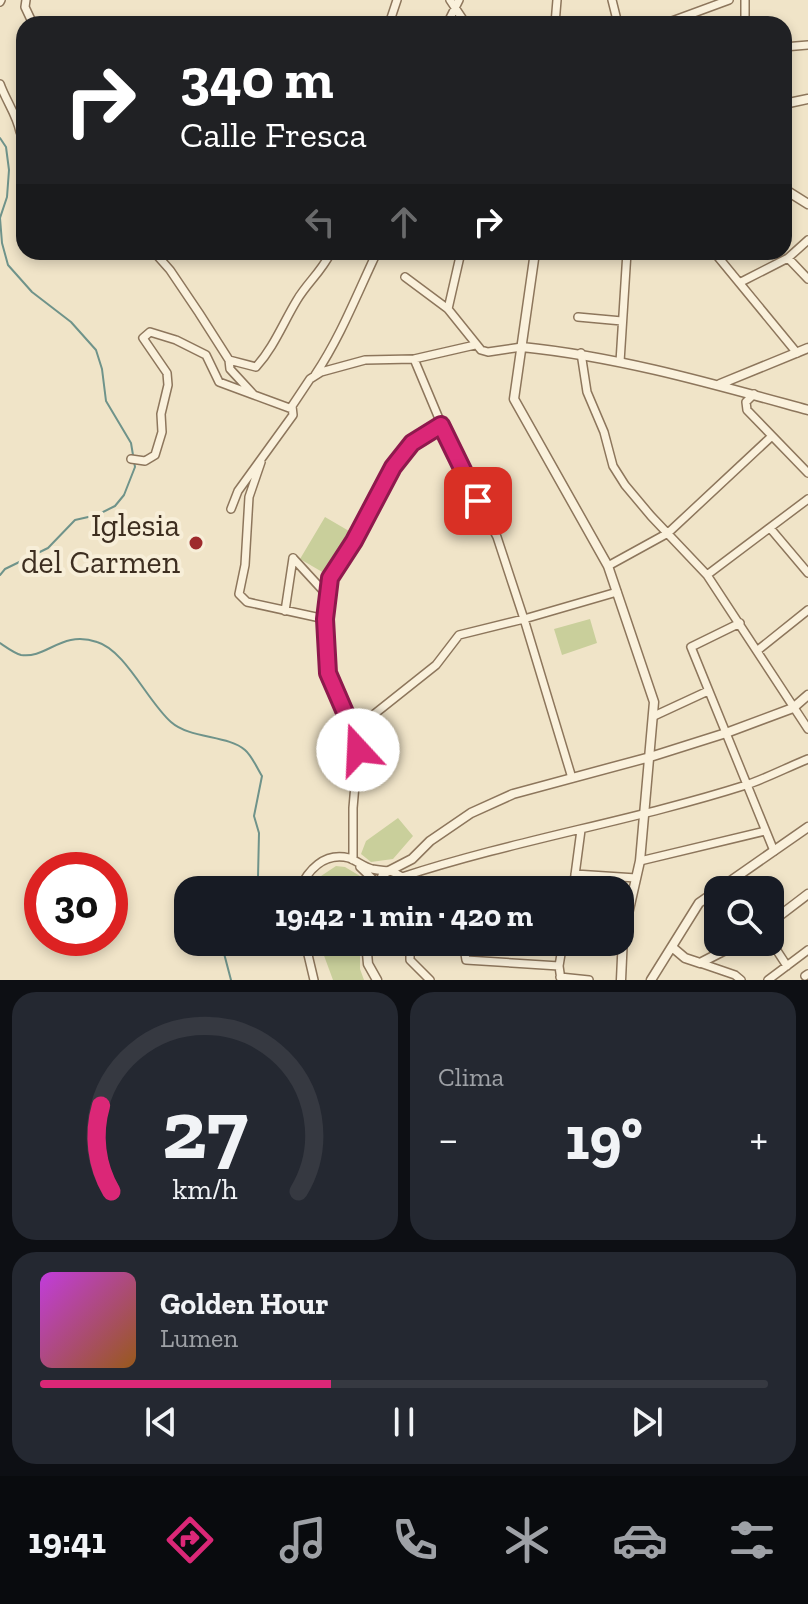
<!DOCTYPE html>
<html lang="es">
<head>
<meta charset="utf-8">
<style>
	:root { --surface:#171b24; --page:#242831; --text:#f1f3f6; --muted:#9ea1a6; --line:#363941; --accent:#db2777 }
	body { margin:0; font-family:"Zilla Slab",serif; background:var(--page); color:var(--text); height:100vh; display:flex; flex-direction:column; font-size:30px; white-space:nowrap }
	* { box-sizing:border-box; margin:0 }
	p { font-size:26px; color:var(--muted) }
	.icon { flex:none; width:44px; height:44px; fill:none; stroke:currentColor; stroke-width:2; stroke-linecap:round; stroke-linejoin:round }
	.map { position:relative; height:980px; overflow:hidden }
	.panel { display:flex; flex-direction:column; gap:12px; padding:12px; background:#0d0f14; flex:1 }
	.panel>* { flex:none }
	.top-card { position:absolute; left:16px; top:16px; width:776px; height:244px; border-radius:24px; box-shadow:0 4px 12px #0003; background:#202124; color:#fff; overflow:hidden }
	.tools { position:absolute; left:704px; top:876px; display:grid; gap:16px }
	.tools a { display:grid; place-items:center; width:80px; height:80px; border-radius:16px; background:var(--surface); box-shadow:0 4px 12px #0003; font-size:40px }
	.speed { position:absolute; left:24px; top:852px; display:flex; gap:16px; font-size:40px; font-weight:700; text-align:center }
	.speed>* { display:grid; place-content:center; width:104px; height:104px; border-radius:50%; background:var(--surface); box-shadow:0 4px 12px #0003; line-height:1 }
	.speed .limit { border:12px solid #d22; background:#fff; color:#111 }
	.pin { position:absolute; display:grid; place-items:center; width:68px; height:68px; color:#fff; margin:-34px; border-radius:16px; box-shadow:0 4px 12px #0006 }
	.me { position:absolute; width:88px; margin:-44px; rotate:340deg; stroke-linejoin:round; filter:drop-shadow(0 0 6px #0008) }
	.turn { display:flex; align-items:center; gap:28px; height:168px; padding:0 32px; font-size:36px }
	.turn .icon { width:104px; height:104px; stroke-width:2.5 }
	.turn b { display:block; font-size:56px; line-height:68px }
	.lanes { display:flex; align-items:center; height:76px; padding:0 32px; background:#0003; justify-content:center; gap:40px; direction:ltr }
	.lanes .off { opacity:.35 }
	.big { font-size:60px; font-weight:800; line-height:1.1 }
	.panel .widget { flex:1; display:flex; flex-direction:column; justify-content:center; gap:12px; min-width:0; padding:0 28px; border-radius:24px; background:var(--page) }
	.panel .dial { align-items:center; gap:0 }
	.dial svg { height:208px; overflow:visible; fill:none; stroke:var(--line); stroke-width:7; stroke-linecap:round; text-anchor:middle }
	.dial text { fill:var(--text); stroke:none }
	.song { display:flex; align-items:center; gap:24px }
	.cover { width:96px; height:96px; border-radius:12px; background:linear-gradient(135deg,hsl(290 70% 55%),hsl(30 70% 35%)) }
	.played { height:8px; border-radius:4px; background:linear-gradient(90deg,var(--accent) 40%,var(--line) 40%) }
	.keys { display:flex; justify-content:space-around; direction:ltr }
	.heat { display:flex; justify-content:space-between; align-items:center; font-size:44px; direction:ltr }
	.panel .tiles { flex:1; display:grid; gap:12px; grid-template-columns:1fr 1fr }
	.widget:last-child { grid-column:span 2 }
	.trip { position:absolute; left:174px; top:876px; width:460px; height:80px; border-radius:24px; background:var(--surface); box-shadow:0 4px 12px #0003; font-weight:800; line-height:80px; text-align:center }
	.dock { display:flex; height:128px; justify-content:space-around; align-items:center; background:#090b0e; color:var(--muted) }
	.dock .icon { width:56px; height:56px }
	.dock .current { color:var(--accent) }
	.dock b { font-size:36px; color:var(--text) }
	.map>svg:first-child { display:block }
</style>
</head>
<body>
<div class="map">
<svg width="808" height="980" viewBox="0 0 808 980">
	<rect width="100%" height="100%" fill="#f0e4c8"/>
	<path fill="#c9cf9b" d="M325,517L349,531L324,573L300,559Z
		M590,619L597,643L562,655L554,629Z
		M398,818L413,836L393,859L371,862L361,854L366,841Z
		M336,866L345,867L370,882L371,890H312L318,878Z
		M319,942H360V969L364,980H333Z"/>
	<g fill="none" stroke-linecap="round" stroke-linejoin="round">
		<path stroke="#6f938a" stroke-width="2" d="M0,138L6,147L9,170L7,197L0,218L2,243L8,265L32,292L71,322L96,350L102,369L106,401L131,443L135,467L124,495L115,506L97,515L75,520L48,548L5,569L0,575
			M0,643C6,647 14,653 21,655C47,659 61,630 97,642C125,650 148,702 171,722C190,739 228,735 245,750C252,756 257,768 262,776L254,816L259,833L258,877L255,890
			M221,942L231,980"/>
		<g stroke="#8d765c" stroke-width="10">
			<path id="minor" d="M26,0L25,7L33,24
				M450,0L466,24
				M612,0L618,24
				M745,0V24
				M0,2L1,0
				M389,24L397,0
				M447,24L459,0
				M555,24L557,0
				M674,24L672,21L729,0
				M784,47L808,45
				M0,84C6,101 17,115 20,132
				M154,252L170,270L199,313L229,360L230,369L254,395L292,409
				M714,252L797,353
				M788,258L808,279
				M405,277L448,309L481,350L488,352L522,347
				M741,282L788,258L808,240
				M448,309L461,252
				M578,317L622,321
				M581,353L587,392L604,432L613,466L625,485L651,516L707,575L808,729
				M414,359L453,452L497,537L524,619L572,778
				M229,360L256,367C274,347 283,323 297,300C307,283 322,271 331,252
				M620,362L627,252
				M315,375C341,336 357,294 377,252
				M754,394L746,402L747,410L808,473
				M131,459L145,461L155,455L162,432L161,414L168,385L167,373L143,338L150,332L176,340L206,355L219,382L254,395
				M261,462L249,497L245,565L239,594L247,602L325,619
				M231,509L238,491L293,415L292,406L310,379L321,372L365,360L414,359L475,345
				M770,528L808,573
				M293,558L328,596
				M608,566L668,533L772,436
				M707,575L808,499
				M285,611L293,558
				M740,623L691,647L774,851
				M758,650L808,610
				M654,716L708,691
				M353,731L436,665L459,635L524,619L617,592
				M353,860V808L358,750L353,731L328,673L325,619L330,578L354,541L393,467L412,443L441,425
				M640,861L765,831
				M360,867L379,885
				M575,874L636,878
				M299,890C308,870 324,852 349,858C357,861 364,867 372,869C387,872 389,868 402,877C515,840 633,821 746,785C767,778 788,767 808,759
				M504,890L574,884
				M573,890L581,830
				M770,940L787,966
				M305,942L314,980
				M410,942V960L430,980
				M463,942L466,960L559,966
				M700,963L735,975L741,980
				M805,976L808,974
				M560,977L589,980
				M561,980L559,966L563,942
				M768,980L808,950"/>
		</g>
		<g stroke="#8d765c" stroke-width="11">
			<path id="tertiary" d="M784,104L808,99
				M784,189L808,204
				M535,252L514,399L608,566L654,702L640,861L623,936L621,980
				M522,347C620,357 713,384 808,410
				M720,384L808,348
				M378,890L383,874L412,859L430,841L471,813L513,794L650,757L726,733L793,708L808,695
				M770,923L808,894
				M366,942L368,964L377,980
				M672,947L685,958L700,963L741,942
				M651,980L699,903L808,827"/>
		</g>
		<use href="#minor" stroke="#faf1dc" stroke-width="7"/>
		<use href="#tertiary" stroke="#faf1dc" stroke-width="8"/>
	</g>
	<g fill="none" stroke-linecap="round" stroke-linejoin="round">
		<g stroke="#8e194d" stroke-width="20">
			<path id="route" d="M358,750L353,731L328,673L325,619L330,578L354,541L393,467L412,443L441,425L478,501"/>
		</g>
		<use href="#route" stroke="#db2777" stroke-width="14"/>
	</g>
	<circle fill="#9e2a2b" stroke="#f7eed8" stroke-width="3" cx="196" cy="543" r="8"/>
	<g text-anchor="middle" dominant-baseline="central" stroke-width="8" stroke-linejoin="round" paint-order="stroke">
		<g font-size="32" fill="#3d2e20" stroke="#f7eed8" text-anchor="end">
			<text x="180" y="525">Iglesia<tspan x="180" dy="37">del Carmen</tspan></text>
		</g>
	</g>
</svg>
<div class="tools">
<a><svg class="icon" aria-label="search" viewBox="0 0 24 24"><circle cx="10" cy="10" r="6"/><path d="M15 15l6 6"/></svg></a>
</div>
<div class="speed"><div class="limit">30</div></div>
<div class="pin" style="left:478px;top:501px;background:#d93025"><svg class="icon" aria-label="arrive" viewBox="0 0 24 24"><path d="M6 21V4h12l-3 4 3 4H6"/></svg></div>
<svg class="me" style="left:358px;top:750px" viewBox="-20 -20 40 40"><circle r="19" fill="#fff"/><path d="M0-13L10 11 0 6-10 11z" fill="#db2777"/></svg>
<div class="trip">19:42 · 1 min · 420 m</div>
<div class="top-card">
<div class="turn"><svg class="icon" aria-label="right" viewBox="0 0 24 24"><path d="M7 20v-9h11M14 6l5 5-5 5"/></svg><div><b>340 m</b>Calle Fresca</div></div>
<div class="lanes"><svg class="icon off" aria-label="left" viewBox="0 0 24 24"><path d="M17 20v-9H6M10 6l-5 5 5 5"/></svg><svg class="icon off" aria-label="ahead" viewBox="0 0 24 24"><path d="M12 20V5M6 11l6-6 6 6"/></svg><svg class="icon" aria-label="right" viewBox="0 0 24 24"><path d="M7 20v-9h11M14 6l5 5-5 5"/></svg></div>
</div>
</div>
<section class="panel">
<div class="tiles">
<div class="widget dial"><svg viewBox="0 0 100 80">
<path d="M14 69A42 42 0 1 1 86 69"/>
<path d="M14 69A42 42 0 0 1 10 36" stroke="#db2777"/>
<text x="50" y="56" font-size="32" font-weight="700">27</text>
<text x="50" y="72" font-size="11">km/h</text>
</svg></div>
<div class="widget"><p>Clima</p>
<div class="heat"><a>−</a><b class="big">19°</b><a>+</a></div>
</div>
<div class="widget">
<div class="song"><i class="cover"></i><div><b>Golden Hour</b><p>Lumen</p></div></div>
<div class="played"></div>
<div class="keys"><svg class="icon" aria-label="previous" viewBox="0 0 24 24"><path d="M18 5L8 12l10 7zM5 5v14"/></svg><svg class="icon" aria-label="pause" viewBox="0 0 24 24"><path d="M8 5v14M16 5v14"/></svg><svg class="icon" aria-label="next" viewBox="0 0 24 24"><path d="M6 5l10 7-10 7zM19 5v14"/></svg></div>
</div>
</div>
</section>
<nav class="dock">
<b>19:41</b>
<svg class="icon current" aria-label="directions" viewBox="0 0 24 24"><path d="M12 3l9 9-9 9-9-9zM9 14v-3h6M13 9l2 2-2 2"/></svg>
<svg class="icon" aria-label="music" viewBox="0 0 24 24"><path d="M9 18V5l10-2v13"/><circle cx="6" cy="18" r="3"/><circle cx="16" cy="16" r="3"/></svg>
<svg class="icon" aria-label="phone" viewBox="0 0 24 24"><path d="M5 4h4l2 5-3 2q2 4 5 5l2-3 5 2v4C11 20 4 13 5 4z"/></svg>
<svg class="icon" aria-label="climate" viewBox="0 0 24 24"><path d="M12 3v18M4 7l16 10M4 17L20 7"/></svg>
<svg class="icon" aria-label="car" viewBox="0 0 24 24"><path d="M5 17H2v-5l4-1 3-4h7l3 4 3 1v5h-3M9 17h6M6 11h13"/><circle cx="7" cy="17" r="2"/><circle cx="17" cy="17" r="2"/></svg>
<svg class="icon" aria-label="filters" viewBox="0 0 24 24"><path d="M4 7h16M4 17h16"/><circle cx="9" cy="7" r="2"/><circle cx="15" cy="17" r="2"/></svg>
</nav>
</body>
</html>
